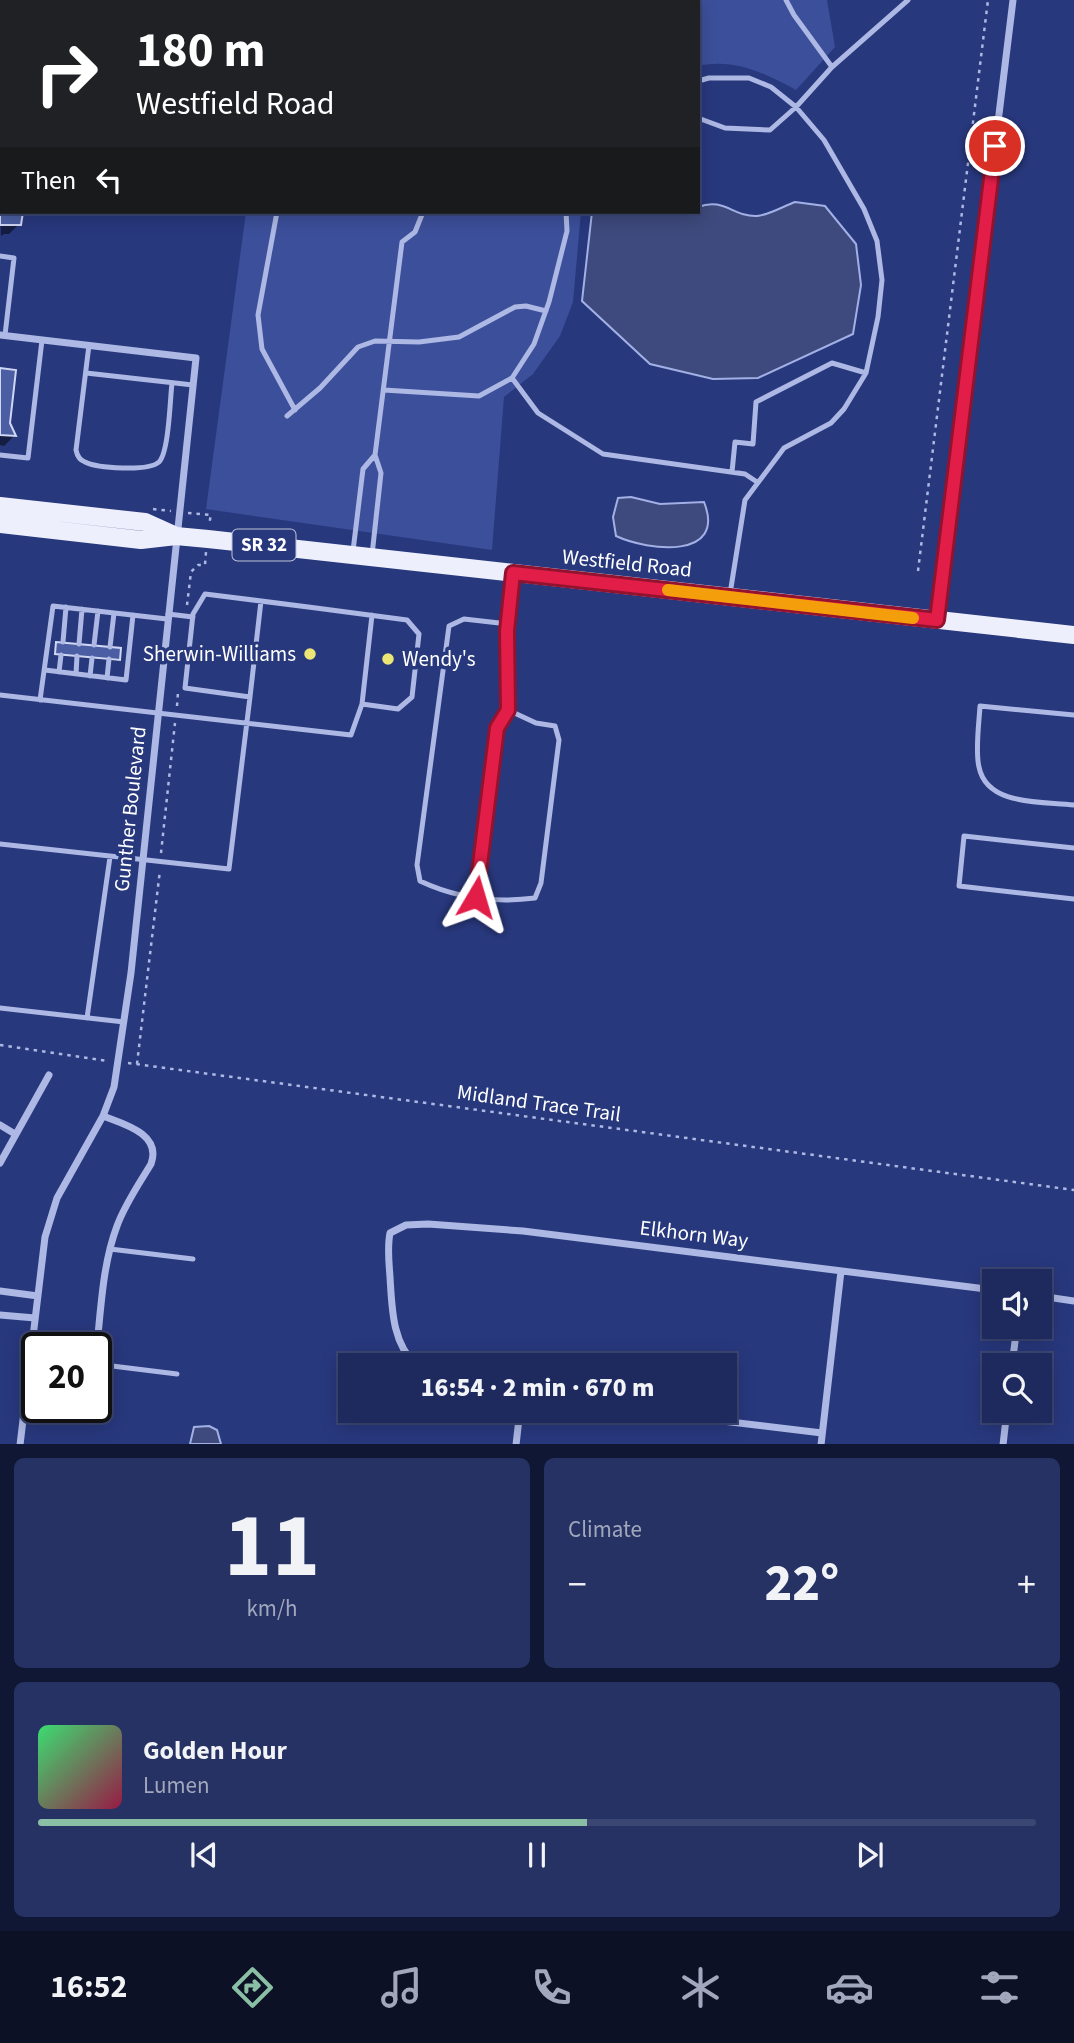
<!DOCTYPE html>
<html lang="en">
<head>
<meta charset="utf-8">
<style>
	:root { --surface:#1e2a5e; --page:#263264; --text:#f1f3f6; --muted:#a1a7bc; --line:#3c4673; --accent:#8abfa5 }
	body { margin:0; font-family:"Source Sans 3",sans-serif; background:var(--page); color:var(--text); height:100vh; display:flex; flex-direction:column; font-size:26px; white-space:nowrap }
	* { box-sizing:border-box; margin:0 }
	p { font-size:23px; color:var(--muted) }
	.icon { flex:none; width:38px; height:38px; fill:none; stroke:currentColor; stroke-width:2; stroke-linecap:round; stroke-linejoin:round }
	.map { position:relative; height:1444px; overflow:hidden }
	.drawer { display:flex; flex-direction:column; gap:14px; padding:14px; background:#101734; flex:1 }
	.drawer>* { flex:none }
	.banner { position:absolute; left:0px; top:0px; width:700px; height:214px; box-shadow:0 4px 18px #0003,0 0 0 2px var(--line); background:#202124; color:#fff; overflow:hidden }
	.tools { position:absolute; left:982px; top:1269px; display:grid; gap:14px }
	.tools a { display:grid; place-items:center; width:70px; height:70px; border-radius:0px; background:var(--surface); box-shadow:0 4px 18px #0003,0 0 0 2px var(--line); font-size:35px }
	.speed { position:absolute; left:21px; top:1332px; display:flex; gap:14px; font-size:35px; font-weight:700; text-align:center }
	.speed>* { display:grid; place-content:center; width:91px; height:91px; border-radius:50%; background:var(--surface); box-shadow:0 4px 18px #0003,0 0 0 2px var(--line); line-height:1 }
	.speed .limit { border:4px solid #111; border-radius:10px; background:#fff; color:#111 }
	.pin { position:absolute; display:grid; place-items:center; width:60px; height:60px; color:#fff; margin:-30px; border:4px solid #fff; border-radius:50%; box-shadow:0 2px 7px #0007 }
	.me { position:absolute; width:77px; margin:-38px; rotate:7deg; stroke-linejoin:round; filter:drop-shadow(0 0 5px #0008) }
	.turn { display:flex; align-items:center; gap:24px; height:147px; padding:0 21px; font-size:32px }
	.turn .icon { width:91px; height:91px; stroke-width:2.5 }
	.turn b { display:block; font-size:49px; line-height:60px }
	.then { display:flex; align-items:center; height:66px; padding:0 21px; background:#0003; gap:14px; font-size:26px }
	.big { font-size:52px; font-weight:800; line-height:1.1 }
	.drawer .card { flex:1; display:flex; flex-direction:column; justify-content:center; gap:10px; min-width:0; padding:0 24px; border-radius:10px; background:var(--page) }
	.drawer .dial { align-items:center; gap:0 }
	.dial b { font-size:91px; line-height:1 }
	.song { display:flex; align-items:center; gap:21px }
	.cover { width:84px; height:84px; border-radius:10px; background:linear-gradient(135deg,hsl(140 70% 55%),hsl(340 70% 35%)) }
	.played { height:7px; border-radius:4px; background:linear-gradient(90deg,var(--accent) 55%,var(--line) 55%) }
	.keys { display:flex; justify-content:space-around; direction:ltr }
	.heat { display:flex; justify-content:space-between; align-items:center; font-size:38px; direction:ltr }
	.drawer .tiles { flex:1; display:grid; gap:14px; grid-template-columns:1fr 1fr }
	.card:last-child { grid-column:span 2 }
	.trip { position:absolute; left:338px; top:1353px; width:399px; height:70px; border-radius:0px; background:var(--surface); box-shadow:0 4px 18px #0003,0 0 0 2px var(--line); font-weight:800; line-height:70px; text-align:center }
	.menu { display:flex; height:112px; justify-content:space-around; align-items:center; background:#0c1126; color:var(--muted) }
	.menu .icon { width:49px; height:49px }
	.menu .selected { color:var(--accent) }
	.menu b { font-size:32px; color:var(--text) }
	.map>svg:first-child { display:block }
</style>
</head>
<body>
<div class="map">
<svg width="1074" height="1445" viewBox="0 0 1074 1445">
	<rect width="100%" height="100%" fill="#28387d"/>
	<path fill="#3c4f9a" d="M251,0H827L835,47L796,90C764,73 735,58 698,66V2Z
		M246,212H581L573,302L560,336L533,374L504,397L492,550L206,509Z"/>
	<path fill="#3e4a7d" stroke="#a2b0e5" stroke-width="2" d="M795,202L825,206L856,244L861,285L853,334L758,378L713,379L650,364L582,301L592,212H698V207C724,197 733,217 757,216C769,215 784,206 795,202Z
		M631,497L660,504L704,502C727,560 648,551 616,536L613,517L618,498Z
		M209,1426L217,1430L221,1444H190L194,1427Z"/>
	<path fill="#0007" d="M0,179L2,212H21L19,224L9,234H4L1,236Z
		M0,370L8,423L14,436L4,446L0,445Z
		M56,643L119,660L117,661L54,655Z"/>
	<path fill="#4c5ea3" stroke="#d0d7f4" stroke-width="2" d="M0,177L2,212H23L21,225H0Z
		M0,368L16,370L10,423L16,436L0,435Z
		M56,642L121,648L120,660L55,654Z"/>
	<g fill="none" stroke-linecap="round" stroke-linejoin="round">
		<path stroke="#adb8e4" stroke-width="2.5" stroke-dasharray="3.5 5" stroke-linecap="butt" d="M153,509L171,511
			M188,513L211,515L209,524
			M918,571L988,0
			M187,605L191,572L198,565H205L206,552
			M177,706L178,692
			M161,853L175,723
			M0,1045L108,1061
			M128,1063L1074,1190
			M137,1064L160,870"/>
		<path stroke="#adb8e4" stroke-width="5" d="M295,0L296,2
			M605,0L607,2
			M786,0L794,15L832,67
			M698,81L709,78H749L771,87L796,107L824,140L864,209L877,241L882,280L878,317L866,373L844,409L831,423L784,448L745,500L730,594
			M698,118L725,128L770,130L796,107L832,67L908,0
			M277,212L258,315L262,349L295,410
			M0,256L14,258L5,335
			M89,345L76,450C77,455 79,460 85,462C97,468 148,472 159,462C169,452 170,399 172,383
			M86,373L193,385
			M512,378L538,413L603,454L745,474L757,482
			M384,390L479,396L512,378L534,344L549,302L567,231L566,212
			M287,416L320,388L358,347L375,341L419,342L459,337L515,307L526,306L546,311
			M0,455L28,458L42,340
			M732,472L735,442L753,444L756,402L832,363L866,373
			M353,551L363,469L375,455
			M372,555L381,473L375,455L402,242L415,232L423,212
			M168,614L193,617
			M508,624L464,619L449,626L417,865L420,881C456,898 496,903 535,898L541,883L559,740L555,726L536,723L508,710L507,631L508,624L512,576
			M63,642L66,607
			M79,644L82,609
			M94,645L98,611
			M110,647L114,613
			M45,670L126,680L133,615
			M59,672L61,655
			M76,674L77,656
			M90,676L92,658
			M107,678L109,659
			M0,695L351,735L362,704L398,709L412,697L419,634L407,620C340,611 272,602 205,594L193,614L185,688L250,697L261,601
			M40,700L53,606L167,619
			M362,704L372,615
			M1074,715L980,706C979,724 975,751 979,767C987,807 1044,801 1074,805
			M0,844L229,869L250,697
			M1074,848L964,836L959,886L1074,899
			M476,897L497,728L508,710
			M0,1008L124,1022
			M87,1018L110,857
			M110,1249L193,1259
			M96,1364L177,1374"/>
		<path stroke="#adb8e4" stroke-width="7" d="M0,335L196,358L131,973L114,1087L103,1116L57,1198L45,1237L20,1445
			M937,620L1013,0
			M0,1125L15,1134
			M0,1163L49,1075
			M0,1291L38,1296
			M1040,1296L1074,1301
			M0,1315L35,1318
			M96,1354C101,1311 102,1266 117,1226C125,1204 139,1184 151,1164C162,1134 124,1124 103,1116
			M416,1365C392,1343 392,1308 390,1277C389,1262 387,1248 390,1233L406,1225L428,1224L523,1231L994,1290
			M1012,1365L1017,1326
			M630,1410L822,1433
			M516,1445L520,1410
			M821,1445L841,1271
			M1003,1445L1007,1410"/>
		<path stroke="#edeffc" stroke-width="18" d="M0,506L145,522L176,536
			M0,524L141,540L176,536L208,539L1074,635"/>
	</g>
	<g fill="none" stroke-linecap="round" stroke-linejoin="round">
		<g stroke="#92132f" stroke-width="18">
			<path id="route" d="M476,897L497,728L508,710L507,631L513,573L937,620L995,146"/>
		</g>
		<use href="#route" stroke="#e11d48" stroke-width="12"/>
		<path stroke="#f59e0b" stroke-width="12" d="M668,590L913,618"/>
	</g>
	<g fill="#ece774" stroke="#28387d" stroke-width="2.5">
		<circle cx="310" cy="654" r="7"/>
		<circle cx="388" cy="659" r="7"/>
	</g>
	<g text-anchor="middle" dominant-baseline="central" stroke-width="7" stroke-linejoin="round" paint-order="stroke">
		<rect fill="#28387d" stroke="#bec3d8" stroke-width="2" x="232.5" y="529.5" width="63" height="31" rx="5"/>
		<g font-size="19" font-weight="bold" fill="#fff">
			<text x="264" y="545">SR 32</text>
		</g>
		<g font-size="21" fill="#fff" stroke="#28387d">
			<text transform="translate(627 563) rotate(6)">Westfield Road</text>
			<text transform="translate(130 809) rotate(-84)">Gunther Boulevard</text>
			<text transform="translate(539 1103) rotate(8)">Midland Trace Trail</text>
			<text transform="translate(694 1234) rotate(7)">Elkhorn Way</text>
		</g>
		<g font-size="21" fill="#fff" stroke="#28387d" text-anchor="end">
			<text x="296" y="654">Sherwin-Williams</text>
			<text x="402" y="659" text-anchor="start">Wendy's</text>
		</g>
	</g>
</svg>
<div class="tools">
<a><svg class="icon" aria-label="sound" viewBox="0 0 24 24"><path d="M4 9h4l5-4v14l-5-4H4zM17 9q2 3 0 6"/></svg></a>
<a><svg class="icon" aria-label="search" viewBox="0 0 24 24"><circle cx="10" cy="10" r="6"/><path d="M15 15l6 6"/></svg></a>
</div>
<div class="speed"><div class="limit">20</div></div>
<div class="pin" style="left:995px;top:146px;background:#d93025"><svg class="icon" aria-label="arrive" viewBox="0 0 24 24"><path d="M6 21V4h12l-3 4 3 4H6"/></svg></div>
<svg class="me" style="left:476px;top:897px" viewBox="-20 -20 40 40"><path d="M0-17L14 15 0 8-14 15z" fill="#e11d48" stroke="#fff" stroke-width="4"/></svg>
<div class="trip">16:54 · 2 min · 670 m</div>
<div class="banner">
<div class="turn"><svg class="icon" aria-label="right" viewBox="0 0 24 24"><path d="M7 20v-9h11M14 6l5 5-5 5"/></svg><div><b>180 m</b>Westfield Road</div></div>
<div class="then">Then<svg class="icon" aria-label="left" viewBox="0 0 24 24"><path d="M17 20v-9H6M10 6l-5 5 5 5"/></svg></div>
</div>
</div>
<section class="drawer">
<div class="tiles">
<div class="card dial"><b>11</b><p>km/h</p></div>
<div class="card"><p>Climate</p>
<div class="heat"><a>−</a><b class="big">22°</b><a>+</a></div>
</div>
<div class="card">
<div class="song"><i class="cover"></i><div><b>Golden Hour</b><p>Lumen</p></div></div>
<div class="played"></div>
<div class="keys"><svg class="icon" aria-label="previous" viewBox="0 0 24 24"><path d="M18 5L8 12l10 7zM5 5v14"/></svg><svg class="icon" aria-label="pause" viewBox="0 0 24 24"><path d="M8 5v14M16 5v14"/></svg><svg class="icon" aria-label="next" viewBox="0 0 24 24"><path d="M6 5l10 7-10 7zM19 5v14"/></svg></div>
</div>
</div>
</section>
<nav class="menu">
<b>16:52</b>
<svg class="icon selected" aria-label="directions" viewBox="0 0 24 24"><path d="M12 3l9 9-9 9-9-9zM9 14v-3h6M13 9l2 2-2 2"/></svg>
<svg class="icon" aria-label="music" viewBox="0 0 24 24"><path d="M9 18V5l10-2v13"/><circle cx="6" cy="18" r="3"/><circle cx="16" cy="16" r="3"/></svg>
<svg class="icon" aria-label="phone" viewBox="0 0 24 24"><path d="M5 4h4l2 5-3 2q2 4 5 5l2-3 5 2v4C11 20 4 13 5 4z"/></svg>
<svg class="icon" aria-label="climate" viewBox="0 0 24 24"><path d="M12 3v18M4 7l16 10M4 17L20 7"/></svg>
<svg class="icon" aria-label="car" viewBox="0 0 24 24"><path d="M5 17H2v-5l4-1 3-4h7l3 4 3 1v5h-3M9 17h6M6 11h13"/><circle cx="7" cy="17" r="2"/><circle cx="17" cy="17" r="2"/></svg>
<svg class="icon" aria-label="filters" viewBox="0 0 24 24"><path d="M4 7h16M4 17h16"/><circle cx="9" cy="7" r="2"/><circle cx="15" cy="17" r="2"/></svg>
</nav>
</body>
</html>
